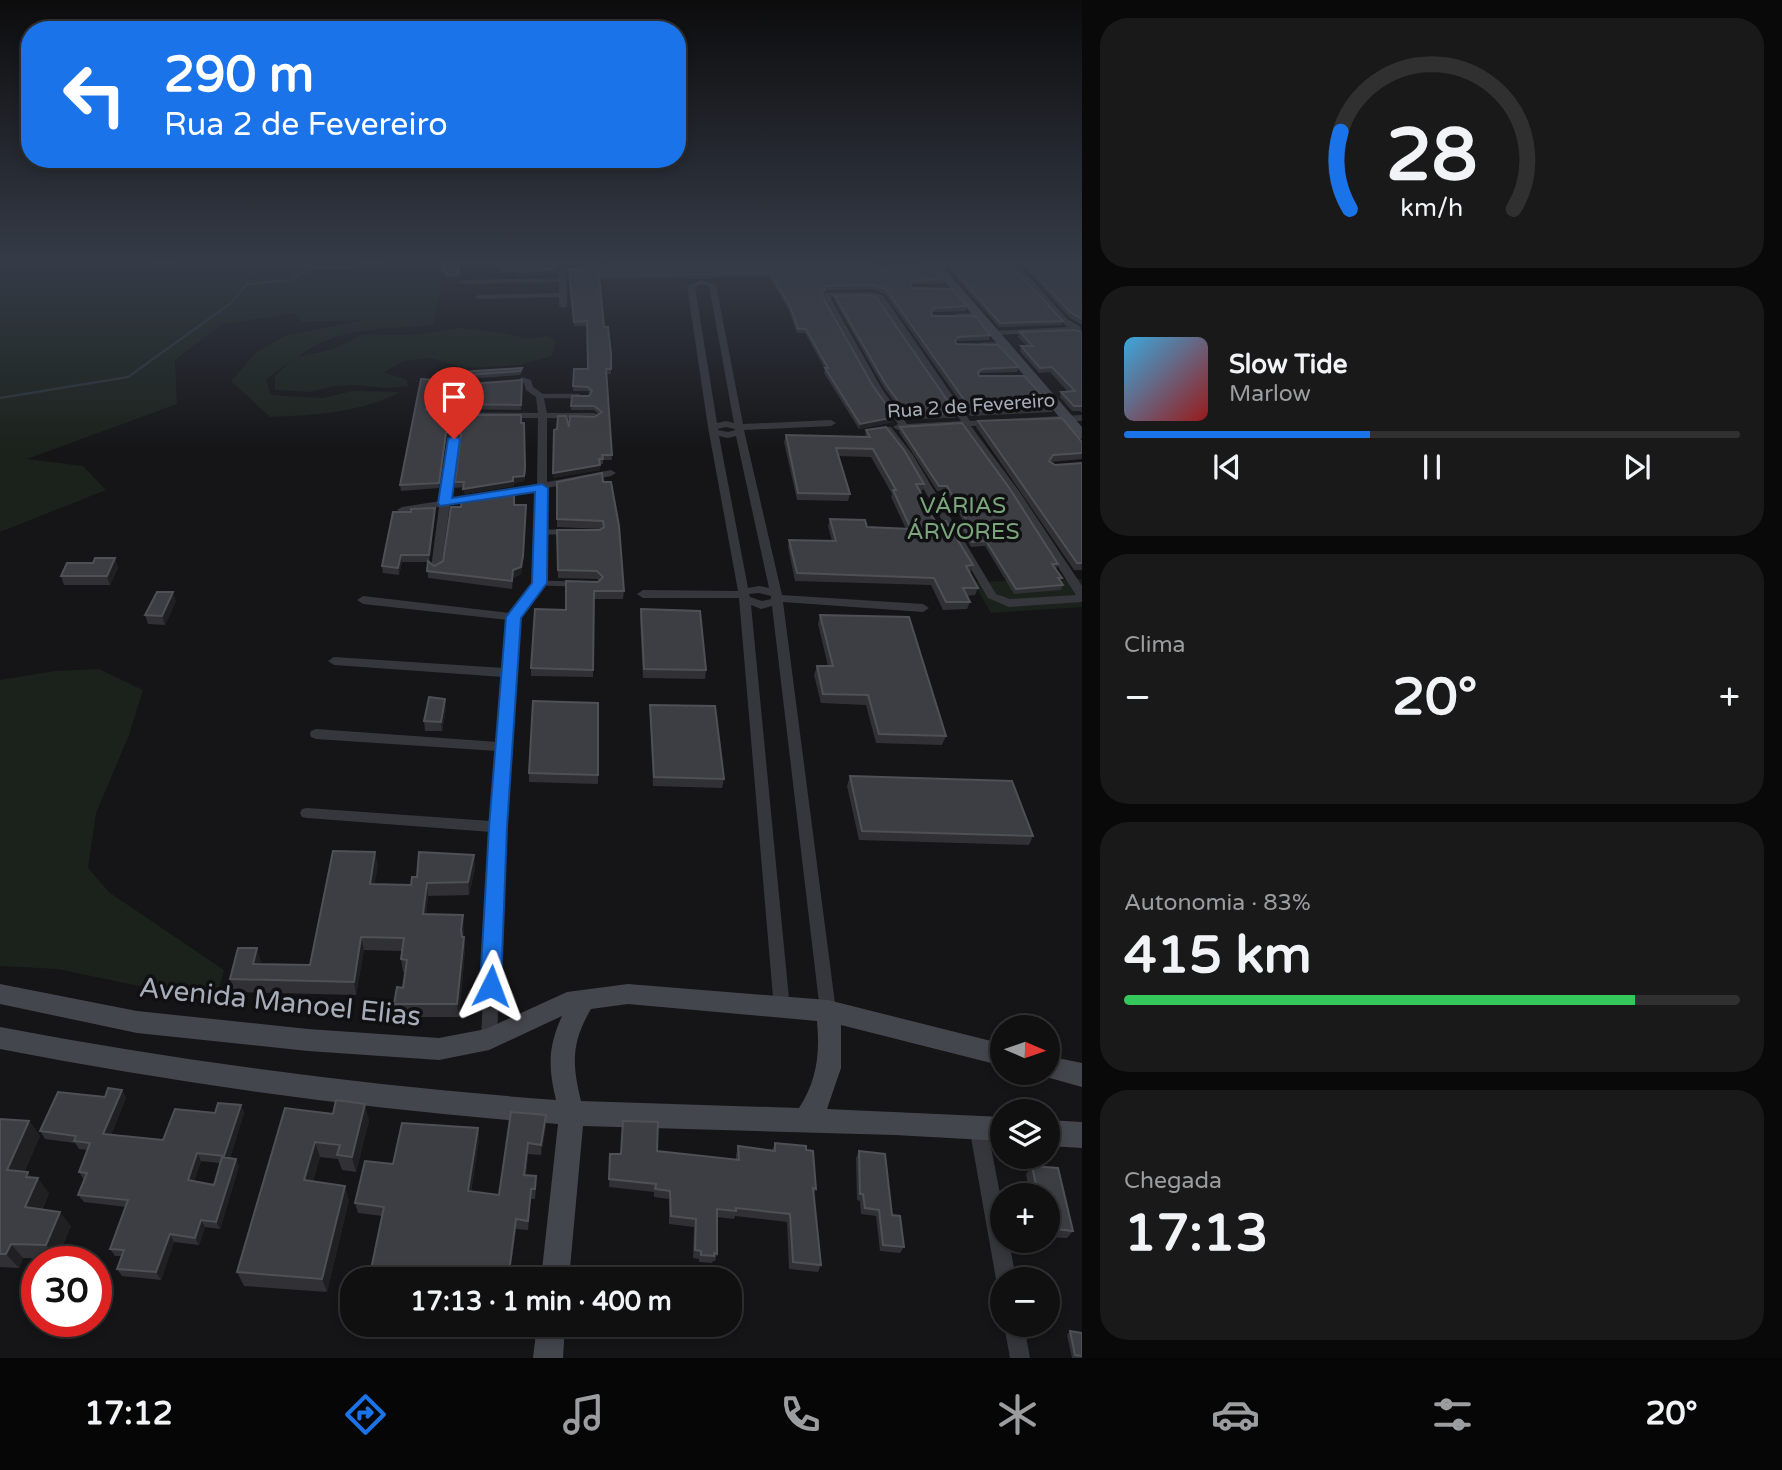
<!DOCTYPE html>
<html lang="pt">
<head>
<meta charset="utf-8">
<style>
	:root { --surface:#101011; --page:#19191a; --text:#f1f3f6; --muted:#9c9d9f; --line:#303031; --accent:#1a73e8 }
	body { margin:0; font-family:"Varela Round",sans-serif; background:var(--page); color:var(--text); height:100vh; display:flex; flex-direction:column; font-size:26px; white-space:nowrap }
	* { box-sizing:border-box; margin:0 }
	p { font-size:23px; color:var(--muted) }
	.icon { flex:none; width:38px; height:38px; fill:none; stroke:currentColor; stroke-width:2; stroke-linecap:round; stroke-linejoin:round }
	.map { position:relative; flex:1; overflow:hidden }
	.details { display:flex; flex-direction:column; gap:18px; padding:18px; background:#090909; width:700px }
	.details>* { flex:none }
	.guide { position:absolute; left:21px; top:21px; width:665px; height:147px; border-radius:28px; box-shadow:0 4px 10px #0003,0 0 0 2px var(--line); background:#1a73e8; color:#fff; overflow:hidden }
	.needle { width:46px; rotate:92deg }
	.controls { position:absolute; left:990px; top:1015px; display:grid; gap:14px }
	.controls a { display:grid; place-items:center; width:70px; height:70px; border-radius:50%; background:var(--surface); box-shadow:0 4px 10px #0003,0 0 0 2px var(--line); font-size:35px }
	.speed { position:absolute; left:21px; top:1246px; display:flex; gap:14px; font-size:35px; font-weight:700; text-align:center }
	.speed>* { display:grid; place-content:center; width:91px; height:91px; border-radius:50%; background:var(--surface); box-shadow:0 4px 10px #0003,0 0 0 2px var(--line); line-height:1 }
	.speed .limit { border:10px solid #d22; background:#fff; color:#111 }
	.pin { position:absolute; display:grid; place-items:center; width:60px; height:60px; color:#fff; margin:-72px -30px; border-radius:50% 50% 50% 0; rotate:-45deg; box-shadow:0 0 7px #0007 }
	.pin .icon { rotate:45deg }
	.me { position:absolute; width:77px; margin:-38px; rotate:3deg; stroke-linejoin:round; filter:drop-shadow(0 0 5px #0008) }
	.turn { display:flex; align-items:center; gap:24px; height:147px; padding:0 28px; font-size:32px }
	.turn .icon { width:91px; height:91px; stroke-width:2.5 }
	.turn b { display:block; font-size:49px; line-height:60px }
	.big { font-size:52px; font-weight:800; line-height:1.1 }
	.details .widget { flex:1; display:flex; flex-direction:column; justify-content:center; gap:10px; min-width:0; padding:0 24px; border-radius:28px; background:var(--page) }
	.details .dial { align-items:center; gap:0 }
	.dial svg { height:182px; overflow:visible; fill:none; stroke:var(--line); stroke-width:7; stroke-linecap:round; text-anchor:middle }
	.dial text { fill:var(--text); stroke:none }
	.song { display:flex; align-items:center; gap:21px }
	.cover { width:84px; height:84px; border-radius:10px; background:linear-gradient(135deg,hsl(200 70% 55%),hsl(0 70% 35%)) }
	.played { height:7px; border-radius:4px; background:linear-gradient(90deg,var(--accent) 40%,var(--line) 40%) }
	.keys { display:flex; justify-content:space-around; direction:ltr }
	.heat { display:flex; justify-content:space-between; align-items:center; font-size:38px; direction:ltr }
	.charge { height:10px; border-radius:5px; background:linear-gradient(90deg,#34c759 83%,var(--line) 0) }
	.trip { position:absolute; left:340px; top:1267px; width:402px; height:70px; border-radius:28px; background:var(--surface); box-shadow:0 4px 10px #0003,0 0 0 2px var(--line); font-weight:800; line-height:70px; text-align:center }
	.dock { display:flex; height:112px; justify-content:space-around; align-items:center; background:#060607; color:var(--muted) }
	.dock .icon { width:49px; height:49px }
	.dock .selected { color:var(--accent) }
	.dock b { font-size:32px; color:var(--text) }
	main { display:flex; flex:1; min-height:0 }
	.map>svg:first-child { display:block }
</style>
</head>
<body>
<main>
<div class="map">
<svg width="1082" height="1358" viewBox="0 0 1082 1358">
	<rect width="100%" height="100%" fill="#151517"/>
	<path fill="#1b221b" d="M0,261H438L443,267L434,325C391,329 332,327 298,357L334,349L361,335H413L459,328L504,333L527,339L548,336L556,342L552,356L519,365L465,368L429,358L404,361L384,372L407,380L408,386L385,388L357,385L333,386L311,392L275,390V376L291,361L266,379L271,395L323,398L352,391L400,392C361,413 315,415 270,417L231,381L257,352L285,336L363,320L302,322L293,313L220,325L175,360L177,404L27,459L83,466L106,490L0,532Z
		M1082,579V607L991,613L973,582Z
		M99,669L143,690L129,735L96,813L88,868L110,893L224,970L215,1002L58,969L0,966V680L55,671Z"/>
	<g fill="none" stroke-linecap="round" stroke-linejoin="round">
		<path stroke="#2a353c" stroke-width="2.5" d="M152,261L180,266L352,268L380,261
			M455,262L499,264
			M0,398L128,377L231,303L247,284L291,280L309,268"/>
		<path stroke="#36373c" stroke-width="4.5" d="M957,316L979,315
			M981,345L1004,344
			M540,396H578"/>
		<path stroke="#36373c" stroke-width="5" d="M541,532H563
			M540,583L575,584"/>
		<path fill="#36373c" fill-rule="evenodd" d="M648,261H675L671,263L566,272L567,306L563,308L559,306V297L479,299L475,297L479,295L559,293V282L463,284L459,282L463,280L559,278L558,270L562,268Z
			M805,261H834L830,263L808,265H805Z
			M1009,261H1015L1067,319L1081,327L1082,336L1074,332L991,335V331H994L1067,327L1009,264Z
			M936,263L940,265L939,267L880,271L876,269L880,267Z
			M701,280L716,285L743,424L831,420L836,423L831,426L744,430L782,595L923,604L929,608L923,612L783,602L836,1011L834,1016L828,1018L822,1016L820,1011L772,606L761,609L751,605L790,1009L788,1014L782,1016L776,1014L774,1009L739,598H643L637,594L643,590L738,591L708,427L687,286ZM701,284L709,286L734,423L726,421L717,423L695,287ZM726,427L735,429V430L728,432L718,430V429ZM719,436L728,438L736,436L769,588L759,586L748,588ZM759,593L771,596V599L762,601L750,597L749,594Z
			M871,292L883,295L970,421L1082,415V421L971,426L1019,491L1082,586V602L1009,607L988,598L904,456L883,429L885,427H891L913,455L996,594L1010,599L1076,595L1010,492L962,427L898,430L893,427L898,424L874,389L823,299L825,293H828ZM870,296L877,299L961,421L907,424L882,389L831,299V297Z
			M522,377L531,380L533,387L543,394L547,413H594L599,416L594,419L547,418V482L611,470L616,473L611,476L547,488L546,583L520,617L505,827L497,1039L495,1044L489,1047L483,1044L481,1039L491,832L307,818L302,817L300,813L302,809L307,808L491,821L497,751L316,739L311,737L310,734L311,731L316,729L498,742L503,677L334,665L328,661L334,657L504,668L508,620L363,604L357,600L363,596L511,613L534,583L537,490L498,497L493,494L498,491L537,484L538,418H434L429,415L434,412L538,413L536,397L526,390L524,383L518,380Z
			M454,436L459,439L451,499L476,495L481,498L476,501L450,505L441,568L436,571L431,568L439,507L402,513L397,510L402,507L440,501L449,439Z
			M978,1117L984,1120L987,1126L1003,1210V1241H1009L1016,1279H1003V1287L999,1286L996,1279L969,1126L972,1120Z
			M1004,1325H1024L1030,1358H1010Z"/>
		<path fill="#44464d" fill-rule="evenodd" d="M927,261H1082V266L944,268L1082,427V439L1077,438Z
			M0,984L137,1011L308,1029L439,1038L486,1029L567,992L628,984L828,1000L1003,1044V1066L841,1025V1068L827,1109L1003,1117V1141L895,1135L583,1126L569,1279H541L558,1124C371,1110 185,1085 0,1049V1027C184,1062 369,1086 556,1100C548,1066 548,1047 562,1016L489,1050L439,1060L308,1051L137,1033L0,1004ZM628,1004L817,1021C820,1054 817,1080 799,1108L581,1101C572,1064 571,1043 591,1009Z
			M1048,1056L1082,1063V1087L1039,1075L1038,1073H1048Z
			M1048,1120L1082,1122V1148L1048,1146Z
			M537,1325H565L563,1358H533Z"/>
	</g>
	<path fill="#313135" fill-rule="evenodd" d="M442,261H459L460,279L447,281V275H442Z
		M495,261H619L562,265L556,269V273L519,276L517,272L500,273Z
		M672,261H804L806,263L878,269L944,279L943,284H913L911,286V288L967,306L966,311L933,312L931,314L932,316L990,335L989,340L957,341L955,343L956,344L1019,367L1017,372L980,373L978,375L979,376L1053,407L1052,412L970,416L885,294L871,289L825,290L822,297L893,422L859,429L824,373L825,369L805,333H797L789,311L770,277L599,280L604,327L611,354V374H607L612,460H603V464H600V470L553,478L569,427L598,414L594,410H571L572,396H589L590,394L588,391H573L574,369H588L587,326H574L569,274Z
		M1082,264V325L1069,317L1026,269L1027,265Z
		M951,267L1063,321L1061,325L999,327L950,271Z
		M835,296L956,413L955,418L907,419L884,388L834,300Z
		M1020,332H1082V413L1080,411H1072L1060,397L1061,392H1068L1050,372L1039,373L1020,351L1021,346H1027L1018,337Z
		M522,368V372L520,375L443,381V373Z
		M421,379L436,380L441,386L522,380L521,410L434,409L430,412L434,415H521V423H524L526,472L524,481L514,483V486L464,494V487L455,488V482L461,439L453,434L446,439L439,488L401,491L400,485Z
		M978,421L1082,442V459L1050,462L1055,465L1082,463V570H1074L976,427Z
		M900,427L1058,564L1056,569L1062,578L1061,581L1063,585L1061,590L1014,594L985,546L971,547L960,528L961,523H964L946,490L937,491L899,432Z
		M866,430L924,484L922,491H920L923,497L922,501L936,522L973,565L970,573L978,588L975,595L967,596L970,602L967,609L943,610L931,585L795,581L788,547L789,540L832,541L828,526L830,519L867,527L906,529L891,497L892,494L871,457L838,456L850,494L848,501L797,500L784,442L786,435L865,437Z
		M602,473L624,591L623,599H594L593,677L531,676V668L566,610L599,581L597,579L558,578L557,530H600L601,529L557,527V482Z
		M514,505L526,512L523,563L521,574L513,578L512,589L428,578V562H402L399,575L383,573L382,566L435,514L429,562L434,566L443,561Z
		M115,558L118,568L110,585H64L61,576L93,563Z
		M176,601L165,625L148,624L145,615Z
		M641,609L706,670L705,679L643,678L640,619Z
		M820,615L946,736L942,745L876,743L866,705L821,703L814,675L817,666H828L818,624Z
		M650,705L724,779L722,788L653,786L650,714Z
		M446,708L442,731H425L424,721Z
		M529,773L598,775V784L529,782Z
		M850,776L1033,836L1029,845L859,840L847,786Z
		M474,855L475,868L469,895L428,896L426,914L464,928L463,937H464L465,950L459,1017H396L394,1004L403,988L406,972H403L401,959L402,951L364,950L356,995L234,992L230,979L261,961L260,964L310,965L378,865L374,884L411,885L417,877Z
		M122,1090L126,1098L111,1135L163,1140L215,1113L241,1105L244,1113L230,1158L236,1159L239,1166L220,1229L205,1227L199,1245L174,1242L161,1280L122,1276L117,1269L121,1256H115L110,1249L126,1207L84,1202L78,1195L84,1180L79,1172L87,1150L79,1149L75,1143L45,1139L40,1131L105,1097ZM201,1161L220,1163L214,1185L194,1181Z
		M285,1108L369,1120L356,1172L342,1170L338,1159L320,1157L313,1181L349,1200L327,1292L244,1286L237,1272Z
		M511,1112L546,1115V1126L541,1155L528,1154L526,1175L536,1187L535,1199H531L528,1230L516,1229L510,1272L516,1273L517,1279H369L382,1216L358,1213L355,1203L393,1164L478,1128L479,1139L471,1192L499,1195Z
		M0,1119L29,1121L40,1136L24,1172L49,1193L42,1210L71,1226L57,1259L23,1258L19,1268L0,1267Z
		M622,1130L657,1151L736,1160V1155L738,1146L772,1150L775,1143L806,1150L816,1189L813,1195L821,1265L818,1272L789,1269L787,1222L735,1216L734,1219L717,1217V1254L715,1261H713L712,1263L699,1262V1259L693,1258L694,1227L669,1224V1199L654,1197V1192L609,1187L610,1154H621Z
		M859,1151L892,1215L904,1247L900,1253L880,1251L876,1216L861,1214L860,1201L857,1200L856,1158Z
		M1032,1166L1073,1231L1067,1238L1048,1237V1195H1030L1026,1174Z
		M1070,1331L1082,1333V1358H1072L1067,1335Z"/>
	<path fill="#202023" d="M459,261L460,279L447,281V276Z
		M562,261V265L556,269V273L519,276V272L556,264Z
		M434,404V409L427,414L426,409Z
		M895,417L893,422L859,429L860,424Z
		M452,428L453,434L446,439L439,488V483L446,433Z
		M600,465V470L553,478V473Z
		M525,467L524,481L514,483L513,477Z
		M513,481L514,486L464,494L463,489Z
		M435,508V514L429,562V555Z
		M526,512L523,563L521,574L513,578L512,589L513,570Z
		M401,555L402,562L399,575L398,568Z
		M115,558L118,568L110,585L107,576Z
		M173,592L176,601L165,625L162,616Z
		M445,699L446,708L442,731L441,722Z
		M375,852L378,865L372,897L370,884Z
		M474,855L475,868L469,895L468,882Z
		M427,883L428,896L424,927L423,914Z
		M463,915L464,928L462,943L461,930Z
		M361,937L364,950L356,995L354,982Z
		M464,937L465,950L459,1017L457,1004Z
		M257,948L261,961L257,977L253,964Z
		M122,1090L126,1098L108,1142L103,1134Z
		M365,1104L369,1120L356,1172L352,1157Z
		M241,1105L244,1113L228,1164L224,1156Z
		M546,1115V1126L541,1155V1145Z
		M29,1121L40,1136L19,1185L7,1170Z
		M478,1128L479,1139L469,1202L468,1191Z
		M315,1142L320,1157L309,1195L304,1180Z
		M528,1143V1154L524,1185V1175Z
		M197,1153L201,1161L192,1188L188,1180Z
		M236,1159L239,1166L220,1229L216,1222Z
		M28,1172L36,1182L38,1178L49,1193L36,1222L25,1207L26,1177Z
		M345,1186L349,1200L327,1292L322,1279Z
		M531,1189V1199L528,1230V1221Z
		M60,1212L71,1226L57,1259L46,1245Z
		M516,1219V1229L509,1279V1272Z
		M201,1220L205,1227L199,1245L195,1238Z
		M170,1234L174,1242L161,1280L156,1272Z
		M11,1244L23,1258L19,1268L6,1254Z"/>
	<path fill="#3d3e43" stroke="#4e5055" stroke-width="2" d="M442,261H459V274L447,276V271H442Z
		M496,261H567H562L556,264V269L519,272L517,268L499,269Z
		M672,261H803L806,263L832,261H868L878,269L932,266L944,279L914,280L911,283V288L952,289L967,306L934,308L931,311L932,316H975L990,335L958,337L955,340L956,344L998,345L1019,367L982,369L978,372L979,376H1024L1053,407L972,411L886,289L872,285L826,286L822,296L873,386L895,417L860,424L825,368H828L806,329H798L790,306L770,273L599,276L604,327H608L611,354V369H606L612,455H602L603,459H599L600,465L553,473L554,430L557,429L558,416H566L569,427L570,416L594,417L602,412L594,406H571L572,396H589L592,391L588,387L573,386L574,369H588L587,321L574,322L569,270Z
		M1082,264V319L1070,312L1027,265Z
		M1012,266L1063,321L1000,323L951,267Z
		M870,295L876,297L956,413L908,415L885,383L835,296Z
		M1075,330L1082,332V406H1074L1061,392L1075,391L1052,367L1040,368L1021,346H1033L1020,332Z
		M522,368L520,371L443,377V373Z
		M421,379L436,380L441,386L522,380L521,405L434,404L426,409L434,415H521V423H524L525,467L524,476L513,477V481L463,489L464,482H455L461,434L452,428L446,433L439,483L400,485Z
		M1062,418L1082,442V453L1053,455L1049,461L1055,465L1082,463V563H1077L978,421Z
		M962,423L1010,489L1058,564H1052L1062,578H1058L1063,585L1016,589L986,541L972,542L961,523H968L947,486H939L900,427Z
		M886,427L904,450L924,484H916L923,497L919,498L936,522L946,521L973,565L966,566L978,588H963L970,602H946L934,578L797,573L789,540L836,541L830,519L865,520L867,527L911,529L893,490H896L873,449L836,448L850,494L798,493L786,435L870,437L866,430Z
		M602,473L603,482H611L619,526L624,591H594L593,670L531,668L535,609L566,610V581L598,582L603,577L597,571L558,570L557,530H600L604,527L603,521L557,519V482Z
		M514,490V505H526L523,556L521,567L513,570L512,581L427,571L428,561L434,566L443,561L451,507H461L462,498Z
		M435,508L429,555H401L398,568L382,566L393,512H411V509Z
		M95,558H115L107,576H61L67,563H93Z
		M157,592H173L162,616L145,615Z
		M641,609L700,611L706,670L644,669Z
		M820,615L909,617L946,736L879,734L868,695L823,694L817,666H833Z
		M429,697L445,699L441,722L424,721Z
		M533,701L598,703V775L529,773Z
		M650,705L715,706L724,779L654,777Z
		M850,776L1012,781L1033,836L862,831Z
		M333,851L375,852L370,884L411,885L412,877H417L419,852L474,855L468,882L427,883L423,914L463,915L461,930L462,937H464L457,1004H394L397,987L403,988L407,960L401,959L404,938L361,937L354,982L230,979L238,948H257L253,964L310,965Z
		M108,1088L122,1090L103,1134L163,1140L175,1109L215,1113L218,1103L241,1105L224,1156L197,1153L188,1180L214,1185L222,1157L236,1159L216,1222L201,1220L195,1238L170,1234L156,1272L117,1269L124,1250L110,1249L128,1200L78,1195L87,1173L79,1172L90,1143L74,1141L76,1136L40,1131L58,1092L105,1097Z
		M336,1100L365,1104L352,1157L337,1155L340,1145L315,1142L304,1180L345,1186L322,1279L237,1272L285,1108L333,1114Z
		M511,1112L546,1115L541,1145L528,1143L524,1175L536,1176L535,1189H531L528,1221L516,1219L509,1272L516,1273L515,1279H475L455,1277L454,1279H369L384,1207L355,1203L365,1161L393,1164L402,1123L478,1128L468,1191L499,1195Z
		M0,1119L29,1121L7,1170L28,1172L26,1177L38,1178L25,1207L60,1212L46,1245L11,1244L6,1254H0Z
		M623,1121L658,1122L657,1151L739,1160L738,1146L775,1151V1143L806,1146V1150L813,1151L816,1189L813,1188L821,1265L793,1262L790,1214L736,1208V1211L717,1209V1254L714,1253V1256L701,1255V1251L695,1250L696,1219L671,1216L670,1191L655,1189L656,1184L609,1179L610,1154H621Z
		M859,1151L885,1154L892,1215L900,1216L904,1247L883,1245L879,1210L865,1208L863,1194H860Z
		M1032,1166L1058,1168L1073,1231L1048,1228V1195H1038Z
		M1070,1331L1082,1333V1356L1075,1355Z"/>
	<linearGradient id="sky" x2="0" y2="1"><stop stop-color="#0c0c0d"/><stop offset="0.58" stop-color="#353b47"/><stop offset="1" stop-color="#353b47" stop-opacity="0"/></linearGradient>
	<rect width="1082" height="451" fill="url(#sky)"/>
	<path fill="#1a73e8" stroke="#114b97" stroke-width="2" d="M454,436L460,439L452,498L542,484L548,488L547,583L521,618L507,827L501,986L498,992L491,995L484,992L480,986L489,827L506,617L532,583L535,492L440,506L438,503L448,439Z"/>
	<g text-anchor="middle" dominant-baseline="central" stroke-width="7" stroke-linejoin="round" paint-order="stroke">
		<g font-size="19" fill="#a6acb8" stroke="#101012">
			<text transform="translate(971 406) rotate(-4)">Rua 2 de Fevereiro</text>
		</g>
		<g font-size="23" fill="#7ba57c" stroke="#101012">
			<text x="963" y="506">VÁRIAS<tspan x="963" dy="26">ÁRVORES</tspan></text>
		</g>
		<g font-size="28" fill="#a6acb8" stroke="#101012">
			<text transform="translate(280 1002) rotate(6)">Avenida Manoel Elias</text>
		</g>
	</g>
</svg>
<div class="controls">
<a><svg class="needle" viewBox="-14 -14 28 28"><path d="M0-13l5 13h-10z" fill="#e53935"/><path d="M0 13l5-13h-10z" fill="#9c9d9f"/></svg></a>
<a><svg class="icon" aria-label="layers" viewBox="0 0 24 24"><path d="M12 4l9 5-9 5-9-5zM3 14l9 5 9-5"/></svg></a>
<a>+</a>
<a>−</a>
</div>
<div class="speed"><div class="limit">30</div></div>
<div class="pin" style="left:454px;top:439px;background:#d93025"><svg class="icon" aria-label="arrive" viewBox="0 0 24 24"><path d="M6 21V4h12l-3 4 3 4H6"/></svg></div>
<svg class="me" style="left:491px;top:986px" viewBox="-20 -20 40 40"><path d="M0-17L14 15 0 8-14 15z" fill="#1a73e8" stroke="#fff" stroke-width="4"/></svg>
<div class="trip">17:13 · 1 min · 400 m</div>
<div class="guide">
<div class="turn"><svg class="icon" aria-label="left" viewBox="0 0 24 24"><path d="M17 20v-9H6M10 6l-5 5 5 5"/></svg><div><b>290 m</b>Rua 2 de Fevereiro</div></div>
</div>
</div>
<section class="details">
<div class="widget dial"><svg viewBox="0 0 100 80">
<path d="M14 69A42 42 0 1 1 86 69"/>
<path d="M14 69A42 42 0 0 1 10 35" stroke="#1a73e8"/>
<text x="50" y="56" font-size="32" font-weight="700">28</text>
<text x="50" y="72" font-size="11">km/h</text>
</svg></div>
<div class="widget">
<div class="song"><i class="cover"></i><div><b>Slow Tide</b><p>Marlow</p></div></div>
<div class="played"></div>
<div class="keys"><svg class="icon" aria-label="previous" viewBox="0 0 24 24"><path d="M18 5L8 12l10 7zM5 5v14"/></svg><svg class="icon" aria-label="pause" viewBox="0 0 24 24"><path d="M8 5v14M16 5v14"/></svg><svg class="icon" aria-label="next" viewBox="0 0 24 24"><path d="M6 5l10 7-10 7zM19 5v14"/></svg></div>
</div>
<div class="widget"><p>Clima</p>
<div class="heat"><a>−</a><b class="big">20°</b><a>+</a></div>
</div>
<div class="widget"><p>Autonomia · 83%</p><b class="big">415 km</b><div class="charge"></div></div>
<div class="widget"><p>Chegada</p><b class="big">17:13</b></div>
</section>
</main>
<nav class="dock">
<b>17:12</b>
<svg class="icon selected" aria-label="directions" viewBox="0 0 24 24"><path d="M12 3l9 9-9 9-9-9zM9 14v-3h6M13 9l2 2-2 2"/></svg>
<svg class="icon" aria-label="music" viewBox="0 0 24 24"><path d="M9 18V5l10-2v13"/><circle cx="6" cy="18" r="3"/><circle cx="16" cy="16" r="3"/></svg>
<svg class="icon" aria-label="phone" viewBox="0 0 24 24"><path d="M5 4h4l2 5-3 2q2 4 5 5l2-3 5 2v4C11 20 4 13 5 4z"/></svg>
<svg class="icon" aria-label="climate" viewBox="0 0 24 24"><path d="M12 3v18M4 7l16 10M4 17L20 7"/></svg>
<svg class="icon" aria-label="car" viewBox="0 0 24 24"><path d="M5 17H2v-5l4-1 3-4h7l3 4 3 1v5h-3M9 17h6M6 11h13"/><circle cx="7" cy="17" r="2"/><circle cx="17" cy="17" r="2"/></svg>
<svg class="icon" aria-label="filters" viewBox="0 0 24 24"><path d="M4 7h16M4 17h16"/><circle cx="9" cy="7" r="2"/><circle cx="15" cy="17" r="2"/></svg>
<b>20°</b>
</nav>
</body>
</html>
